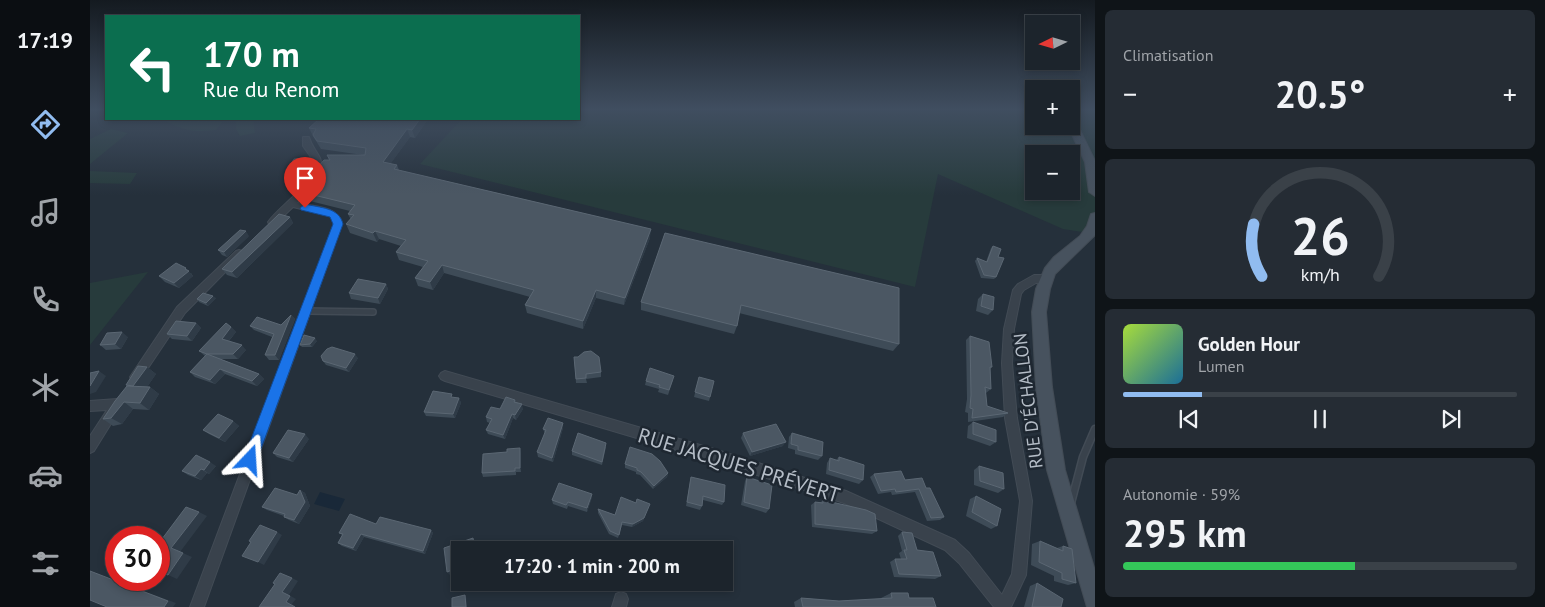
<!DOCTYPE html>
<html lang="fr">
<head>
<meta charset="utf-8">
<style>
	:root { --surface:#1c242c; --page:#252c34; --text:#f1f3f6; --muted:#a0a4a9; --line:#3a4148; --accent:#91bcf0 }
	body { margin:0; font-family:"PT Sans",sans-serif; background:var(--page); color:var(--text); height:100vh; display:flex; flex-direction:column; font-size:19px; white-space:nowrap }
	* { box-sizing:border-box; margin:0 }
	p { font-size:16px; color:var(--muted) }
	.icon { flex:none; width:28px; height:28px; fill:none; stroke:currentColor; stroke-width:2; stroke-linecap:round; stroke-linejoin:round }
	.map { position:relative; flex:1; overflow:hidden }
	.sheet { display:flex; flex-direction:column; gap:10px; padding:10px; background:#0f1418; width:450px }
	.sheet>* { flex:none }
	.guide { position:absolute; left:15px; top:15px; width:475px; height:105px; border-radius:0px; box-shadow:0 2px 8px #0003,0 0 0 1px var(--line); background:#0b6e4f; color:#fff; overflow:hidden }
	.needle { width:32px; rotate:265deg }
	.fabs { position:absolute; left:935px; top:15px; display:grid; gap:10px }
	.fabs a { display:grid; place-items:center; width:55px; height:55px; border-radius:0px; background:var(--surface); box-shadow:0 2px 8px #0003,0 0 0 1px var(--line); font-size:25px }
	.speed { position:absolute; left:15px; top:526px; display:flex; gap:10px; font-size:25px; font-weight:700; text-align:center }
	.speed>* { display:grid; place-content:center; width:65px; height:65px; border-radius:50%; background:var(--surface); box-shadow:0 2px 8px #0003,0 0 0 1px var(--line); line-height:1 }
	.speed .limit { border:8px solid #d22; background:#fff; color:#111 }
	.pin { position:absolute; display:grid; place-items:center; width:42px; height:42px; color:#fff; margin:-51px -21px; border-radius:50% 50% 50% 0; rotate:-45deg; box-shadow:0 0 5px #0007 }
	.pin .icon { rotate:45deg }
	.me { position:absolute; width:55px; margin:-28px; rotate:20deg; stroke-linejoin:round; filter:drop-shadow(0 0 4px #0008) }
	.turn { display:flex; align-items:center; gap:18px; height:105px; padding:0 15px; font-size:22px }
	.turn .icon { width:65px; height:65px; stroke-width:2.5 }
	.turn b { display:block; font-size:35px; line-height:42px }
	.big { font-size:38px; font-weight:600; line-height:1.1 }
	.sheet .card { flex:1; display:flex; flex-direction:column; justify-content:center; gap:8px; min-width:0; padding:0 18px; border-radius:8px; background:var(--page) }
	.sheet .dial { align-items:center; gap:0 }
	.dial svg { height:130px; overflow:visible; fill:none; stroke:var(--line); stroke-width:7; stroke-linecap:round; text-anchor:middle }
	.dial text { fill:var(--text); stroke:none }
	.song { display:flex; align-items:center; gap:15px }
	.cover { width:60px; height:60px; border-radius:8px; background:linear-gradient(135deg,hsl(80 70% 55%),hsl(200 70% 35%)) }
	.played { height:5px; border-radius:2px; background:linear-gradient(90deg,var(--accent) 20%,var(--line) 20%) }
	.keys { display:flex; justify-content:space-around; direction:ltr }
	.heat { display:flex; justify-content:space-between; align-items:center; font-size:28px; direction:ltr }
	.charge { height:8px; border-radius:4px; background:linear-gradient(90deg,#34c759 59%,var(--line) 0) }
	.trip { position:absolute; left:361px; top:541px; width:282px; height:50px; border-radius:0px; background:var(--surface); box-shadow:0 2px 8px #0003,0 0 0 1px var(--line); font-weight:600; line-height:50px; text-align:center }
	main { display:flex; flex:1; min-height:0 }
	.tabs { display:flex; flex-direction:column; width:90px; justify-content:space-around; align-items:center; background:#0b0e12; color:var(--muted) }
	.tabs .icon { width:35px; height:35px }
	.tabs .on { color:var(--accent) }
	.tabs b { font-size:22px; color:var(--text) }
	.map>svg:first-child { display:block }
</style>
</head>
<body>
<main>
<nav class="tabs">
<b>17:19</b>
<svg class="icon on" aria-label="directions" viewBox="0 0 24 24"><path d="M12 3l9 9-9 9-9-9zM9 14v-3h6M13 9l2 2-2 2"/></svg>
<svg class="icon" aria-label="music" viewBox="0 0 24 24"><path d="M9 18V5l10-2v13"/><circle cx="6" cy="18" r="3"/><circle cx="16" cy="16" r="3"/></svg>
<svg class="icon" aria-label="phone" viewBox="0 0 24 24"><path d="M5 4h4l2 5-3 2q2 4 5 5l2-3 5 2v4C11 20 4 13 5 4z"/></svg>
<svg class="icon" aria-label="climate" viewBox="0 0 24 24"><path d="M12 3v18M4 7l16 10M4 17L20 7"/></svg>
<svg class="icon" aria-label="car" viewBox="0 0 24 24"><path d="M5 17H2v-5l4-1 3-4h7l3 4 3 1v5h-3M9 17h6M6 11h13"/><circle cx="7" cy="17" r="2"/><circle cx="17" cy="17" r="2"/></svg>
<svg class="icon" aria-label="filters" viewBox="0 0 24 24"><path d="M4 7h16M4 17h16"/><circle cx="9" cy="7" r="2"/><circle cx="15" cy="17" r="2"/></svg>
</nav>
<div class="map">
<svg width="1005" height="607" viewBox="0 0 1005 607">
	<rect width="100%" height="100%" fill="#25303b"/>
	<path fill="#273b3c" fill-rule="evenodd" d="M489,110H944V126H981V110H1005V234L973,229L848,174L825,287L330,164L372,119H489ZM944,154H981V191H944Z
		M73,119H122L132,122L126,130C105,133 90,130 73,119Z
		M146,119H163L165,133L150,136L146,129Z
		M21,129L38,133L0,164V139Z
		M0,171L47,173L40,184L0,183Z
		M58,272L0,345V283Z"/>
	<path fill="#192838" d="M230,492L255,499L249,511L224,504Z"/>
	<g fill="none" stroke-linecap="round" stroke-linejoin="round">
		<g stroke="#424b55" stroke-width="8">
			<path id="service-far1" d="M217,311L283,312"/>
		</g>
		<g stroke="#424b55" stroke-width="9">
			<path id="service" d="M981,503L993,457L1005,429"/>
		</g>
		<g stroke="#424b55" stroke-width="2">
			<path id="minor" d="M213,137H219C222,147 226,150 230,158C236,171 215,193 207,203C222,206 249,206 252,224L114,607H100L244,224L243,219L240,216L203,207L185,224H179L178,222C191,204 225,185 223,160L213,146Z
				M149,250L152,251L154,253L152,255L95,313L50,380L46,382L42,380L40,377L42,374L87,307L146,251Z
				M944,275H957L962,279L957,283H946L934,290L931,294L924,329L922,363L927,418L942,501L936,575L921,607H904L869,563L855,550L754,503L624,461L355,381L351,379L349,376L351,373L355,371L624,449L756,491L865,540L879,553L912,595L922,574L930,501L915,418L912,363L914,329L923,290L928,284Z
				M27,399L31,400L33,404L31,408L28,409L27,414L4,451L0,453V436L17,410L0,411V401Z
				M531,592L536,594L538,599L536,607H522L526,594Z"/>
		</g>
		<g stroke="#424b55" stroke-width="2">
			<path id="secondary" d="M981,119L986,122L1005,161V196L999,192L995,162L978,126H981Z
				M1005,213V235L965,274L960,289L956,312L962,387L975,470L1005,571V607H997L957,470L946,387L942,312L946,289L955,268L964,257L990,236L997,226L1001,214Z"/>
		</g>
		<use href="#service-far1" stroke="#39424c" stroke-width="5"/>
		<use href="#service" stroke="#39424c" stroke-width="6"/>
		<use href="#minor" fill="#39424c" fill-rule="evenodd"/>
		<use href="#secondary" fill="#47525e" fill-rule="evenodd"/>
	</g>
	<path fill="#3e4b57" d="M216,119H338L325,138L320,137L300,164L307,165L309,170L560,238L534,305L506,298L493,329L437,313L435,305L440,297L354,273L343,290L328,286L325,278L333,267L309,260L306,252L311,246L289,239L287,242L260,233L256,224L261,220L258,214L260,211L212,199L207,191L239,160L237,155H273L231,149L223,136L219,128L227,121Z
		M214,158L217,164L212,175H201L198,169Z
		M200,217L203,223L147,278L137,275L132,269Z
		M575,233L809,344L803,351L649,313L647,326L644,334L551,310V302Z
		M159,236L137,257L132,255L128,250Z
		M903,246L908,257L906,277L904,279L891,278L885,261L887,258L896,262L901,248Z
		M101,273L103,276L89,288L75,282L69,276Z
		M296,284L298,289L290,304L261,299L259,293Z
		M893,294L903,310L898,315L886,311L888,299Z
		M126,298L118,306L109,302L107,299Z
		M201,315L205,319L189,360H179L175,355L182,337L164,330L160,326L191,325Z
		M106,323L111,328L102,341L82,339L77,334Z
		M141,327L146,332L139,341L156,350L148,359H130L169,374L174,379L167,386L135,374L125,384L105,377L100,372L115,356L109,351Z
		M880,336L902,367L900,369L901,389L896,393L897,406L918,413L913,417L878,422V413L875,412L877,399L876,340Z
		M38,337L31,349L16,350L10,345Z
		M227,341L222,347H212L210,345Z
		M484,357L511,372V377L496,379L497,383H486Z
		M268,358L259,372L236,365L233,361Z
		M57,367L66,374L57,387H60L69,394L59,410L43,409L32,424L23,426L13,419L37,386L36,385Z
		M609,377L620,397L619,401L604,397Z
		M583,380L578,395L568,392L569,389L555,385L556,381Z
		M369,398L371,403L365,418L336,416L334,412Z
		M425,400L426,402L433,409L426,420L423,418L415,439L398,434L396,430L400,423L397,422L396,417Z
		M143,421L149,426L135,442L119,434L113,430Z
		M883,422L906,442L900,446L877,438L878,426Z
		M473,428L463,462L448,457L447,452L455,434L453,429Z
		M653,433L693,446L660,456L651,438Z
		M702,433L732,456L728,460L705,454V450L698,448L699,437Z
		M219,439L203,462L187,457L183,453Z
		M516,447L512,465L482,455V451Z
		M431,453V472H426V475L393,477L392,473Z
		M749,457L773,480L769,484L736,474L737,463L740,458L746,460Z
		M535,464L578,473L577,477L563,489L550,475L546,474V472L535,468Z
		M126,466L119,474L117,473L111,480L98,475L92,471Z
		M889,466L914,489L908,493L884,485V470Z
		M784,474L815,480L836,488L854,517L850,520L837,521L825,492L802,495L801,492L788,494L780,477Z
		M601,477L634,502L632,505L613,500L612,506L610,510L596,506L600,481Z
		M657,477L679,509L676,513L651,505L655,481Z
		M210,490L215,493L220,506L209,524L199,520L194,517V516L177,510L172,507L207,495Z
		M502,494V497L497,512L478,506L477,509L463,504L462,500Z
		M886,496L907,526L901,529L876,516L880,499Z
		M733,500L787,531L782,534L722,527L721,505L725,502L730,503Z
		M546,503L560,504L553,521L542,527L532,525L528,538L519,534L508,513V509L525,515Z
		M286,524L341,530L343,533L335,554L274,537L266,551L252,546L248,543L252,535L249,533Z
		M812,532L827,550L851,576L845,579L804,577L800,562L805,559H811L809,553L812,551L808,536Z
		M950,541L967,548L973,546L986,583L978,585L964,581V576L941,565L942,544Z
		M947,583L971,607H934L940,586Z
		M801,593L819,598L846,607H705L704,602L711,598L749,601L791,599V598Z"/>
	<path fill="#2f3b47" d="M330,119H338L325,138L322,130Z
		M317,129L320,137L296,170L293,162Z
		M214,158L217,164L212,175L209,169Z
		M200,217L203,223L147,278L142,272Z
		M561,229L560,238L534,305L535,298Z
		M156,231L159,236L137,257L134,252Z
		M285,231L289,239L287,242L283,233Z
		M352,265L354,273L343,290L340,282Z
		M96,268L103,276L89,288L84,283Z
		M296,284L298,289L290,304L288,298Z
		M506,290V298L493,329V321Z
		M123,296L126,298L118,306L116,303Z
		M201,315L205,319L189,360L185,355Z
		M106,323L111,328L102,341L97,336Z
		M141,327L146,332L136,344L132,339Z
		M32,332L38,337L31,349L25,344Z
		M225,338L227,341L222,347L220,344Z
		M152,345L156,350L148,359L143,354Z
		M265,354L268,358L259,372L256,368Z
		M57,367L66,374L53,393L43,386Z
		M130,369L135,374L125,384L120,380Z
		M9,371L16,376L6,392L0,394V386Z
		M169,374L174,379L167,386L162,381Z
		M60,387L69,394L59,410L50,403Z
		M369,398L371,403L365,418L363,414Z
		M34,402L43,409L32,424L21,418Z
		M432,404L433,409L426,420L425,415Z
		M422,414L423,418L415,439L413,435Z
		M143,421L149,426L135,442L129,438Z
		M473,423V428L463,462L462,458Z
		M215,434L219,439L203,462L199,458Z
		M696,442L693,446L660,456L662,452Z
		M430,448L431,453V472L430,468Z
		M120,462L126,466L119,474L114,470Z
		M111,469L117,473L111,480L105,476Z
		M578,473L577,477L563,489L564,486Z
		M210,490L215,493L220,506L209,524L204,520Z
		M502,494V497L497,512V508Z
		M560,504L553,521L542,527L543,524Z
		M109,512L117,516L90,552L81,548Z
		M341,530L343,533L335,554L333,551Z
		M187,532L192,535L174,565L168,562Z
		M271,534L274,537L266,551L263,548Z
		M383,538L385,541L386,550H385Z
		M93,553L102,557L87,579L78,575Z
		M370,567V571L360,575L357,572Z
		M0,571L5,573L86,603L83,607H74Z
		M202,578L208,581L199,595L206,599L202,604L206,607H205L196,602L192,592Z
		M375,595L376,596L377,607H376Z"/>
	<path fill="#4b5763" stroke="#5b6773" d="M229,119H330L322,130L317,129L293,162L307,165L304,169L561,229L535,298L506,290L493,321L435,305L444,290L352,265L340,282L325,278L338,261L306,252L316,240L285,231L283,233L256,224L264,215L258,214L265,205L207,191L234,160H240L237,155H275L276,148L227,141L223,135L226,129L219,128Z
		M214,158L209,169H198L204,159Z
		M189,214L200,217L142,272L132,269Z
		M150,230L156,231L134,252L128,250Z
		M575,233L809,288V344L651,305L647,326L551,302Z
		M903,246L911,249L908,257L914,258L906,277L894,275L887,258L897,262Z
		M86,263L96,268L95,269L99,271L84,283L69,276Z
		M268,279L296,284L288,298L259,293Z
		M113,293L123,296L116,303L107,299Z
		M893,294L904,297L903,310L891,306Z
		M201,315L185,355H175L184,334L160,326L167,317L191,325Z
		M86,321L106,323L97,336L77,334Z
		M136,323L141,327L132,339L152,345L143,354H117L109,351Z
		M32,332L25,344L10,345L17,333Z
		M214,335L225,338L220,344L210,345Z
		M880,336L899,342L902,367H900L901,389L895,387L897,406L918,413L882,418L883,409L880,408L881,395Z
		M242,347L265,354L256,368L233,361L231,356L237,349Z
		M501,351L509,357L511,372L496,374V378L486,379L484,357H488L494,352Z
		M117,354L169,374L162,381L130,369L120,380L100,372Z
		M48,366L57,367L43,386L36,385Z
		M560,368L584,376L579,390L569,387L570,385L556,381Z
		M9,371L0,386V373Z
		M609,377L624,381L620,397L605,392Z
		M37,386L60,387L50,403L34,402L21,418L13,419L25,401Z
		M343,391L362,394L361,397L369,398L363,414L334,412Z
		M416,397L425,400L424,402L432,404L425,415L422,414L413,435L396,430L402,419L396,417L401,407L410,409Z
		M128,414L143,421L129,438L113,430Z
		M458,418L473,423L462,458L447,452L456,430L453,429Z
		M883,422L906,430V442L883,434Z
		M686,424L696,442L662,452L653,433Z
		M198,430L215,434L199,458L183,453Z
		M488,433L516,443L512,462L482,451Z
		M702,433L733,442L732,456L708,450V446L701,444Z
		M540,447L562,454L570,461L578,473L564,486L551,472L547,470V468L535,464Z
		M430,448V468H425V471L392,473L393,454L417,452V449Z
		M106,455L120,462L114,470L111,469L105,476L92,471Z
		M749,457L774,465L773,480L739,470L740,458L749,461Z
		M889,466L913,473L914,489L890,481Z
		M811,471L815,480L832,478L836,488H840L854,517L841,518L829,489L806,492L805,489L791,491L784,474Z
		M601,477L635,485L634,502L613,496L612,506L597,502Z
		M657,477L682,485L679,509L654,502Z
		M469,483L502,494L497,508L478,502L476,505L462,500Z
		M185,488L207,495L210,490L215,502L204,520L194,517L195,514L172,507Z
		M886,496L911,509L907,526L882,512Z
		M531,497L546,503L547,499L560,504L554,518L543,524L532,522L529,535L520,531L508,509L525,515Z
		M733,500L776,510L785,514L787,531L725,524V502L733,503Z
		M96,507L109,512L81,548L93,553L78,575L69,572V543Z
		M260,514L286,524L290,517L341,530L333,551L271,534L263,548L248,543L253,534L249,533Z
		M170,525L187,532L168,562L152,556L161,542L159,541Z
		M812,532L822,533L827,550L843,552L851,576L809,574L805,559H817L814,550H817Z
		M43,534L52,538H41Z
		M383,538L385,550H370V567L357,572L354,548Z
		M950,541L973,551V546L982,549L986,583L972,579V573L949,562Z
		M476,547L478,550H472Z
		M0,571L78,601L74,607H17L0,600Z
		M190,573L202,578L192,592L200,596L196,602L205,607H169L185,584L183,583Z
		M947,583L973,599L971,607H942Z
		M801,593H818L819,598H843L846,607H713L711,598L749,601L802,598Z
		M375,595L376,607H362V598Z"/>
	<linearGradient id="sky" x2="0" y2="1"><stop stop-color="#141a20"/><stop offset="0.56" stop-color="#404e60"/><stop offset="1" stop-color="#404e60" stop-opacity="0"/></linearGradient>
	<rect width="1005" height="195" fill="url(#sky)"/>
	<path fill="#1a73e8" stroke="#114b97" d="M215,204C230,208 249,207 253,224L167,460L165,465L160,467L155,465L153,460L243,224L240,217L211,210L210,208Z"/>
	<g text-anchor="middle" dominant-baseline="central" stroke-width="5" stroke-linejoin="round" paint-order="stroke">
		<g font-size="18" fill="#b5bdc7" stroke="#1e2731">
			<text transform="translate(938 401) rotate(-97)">RUE D'ÉCHALLON</text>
		</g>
		<g font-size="21" fill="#b5bdc7" stroke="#1e2731">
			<text transform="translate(649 465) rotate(17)">RUE JACQUES PRÉVERT</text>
		</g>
	</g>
</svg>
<div class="fabs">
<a><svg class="needle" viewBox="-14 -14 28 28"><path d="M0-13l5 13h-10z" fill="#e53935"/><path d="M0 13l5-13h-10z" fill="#a0a4a9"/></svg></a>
<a>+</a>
<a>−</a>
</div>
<div class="speed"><div class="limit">30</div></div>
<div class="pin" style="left:215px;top:208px;background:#d93025"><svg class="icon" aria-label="arrive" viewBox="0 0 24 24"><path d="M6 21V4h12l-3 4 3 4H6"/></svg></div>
<svg class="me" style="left:160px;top:460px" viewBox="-20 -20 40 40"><path d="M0-17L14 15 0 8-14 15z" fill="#1a73e8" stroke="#fff" stroke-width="4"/></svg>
<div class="trip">17:20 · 1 min · 200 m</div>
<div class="guide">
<div class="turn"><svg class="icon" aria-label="left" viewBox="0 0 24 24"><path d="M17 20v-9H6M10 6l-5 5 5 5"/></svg><div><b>170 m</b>Rue du Renom</div></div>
</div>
</div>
<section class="sheet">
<div class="card"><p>Climatisation</p>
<div class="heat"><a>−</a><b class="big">20.5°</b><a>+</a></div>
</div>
<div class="card dial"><svg viewBox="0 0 100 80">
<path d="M14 69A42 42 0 1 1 86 69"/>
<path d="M14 69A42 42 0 0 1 9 37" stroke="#91bcf0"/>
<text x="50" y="56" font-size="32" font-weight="700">26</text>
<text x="50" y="72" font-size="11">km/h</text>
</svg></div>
<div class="card">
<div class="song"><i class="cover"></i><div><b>Golden Hour</b><p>Lumen</p></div></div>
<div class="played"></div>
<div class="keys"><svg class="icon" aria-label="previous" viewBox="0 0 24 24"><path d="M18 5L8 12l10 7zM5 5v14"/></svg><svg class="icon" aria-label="pause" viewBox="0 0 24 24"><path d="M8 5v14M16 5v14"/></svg><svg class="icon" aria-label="next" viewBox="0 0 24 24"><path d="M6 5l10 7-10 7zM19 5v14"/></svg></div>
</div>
<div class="card"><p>Autonomie · 59%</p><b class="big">295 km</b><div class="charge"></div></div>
</section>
</main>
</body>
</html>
